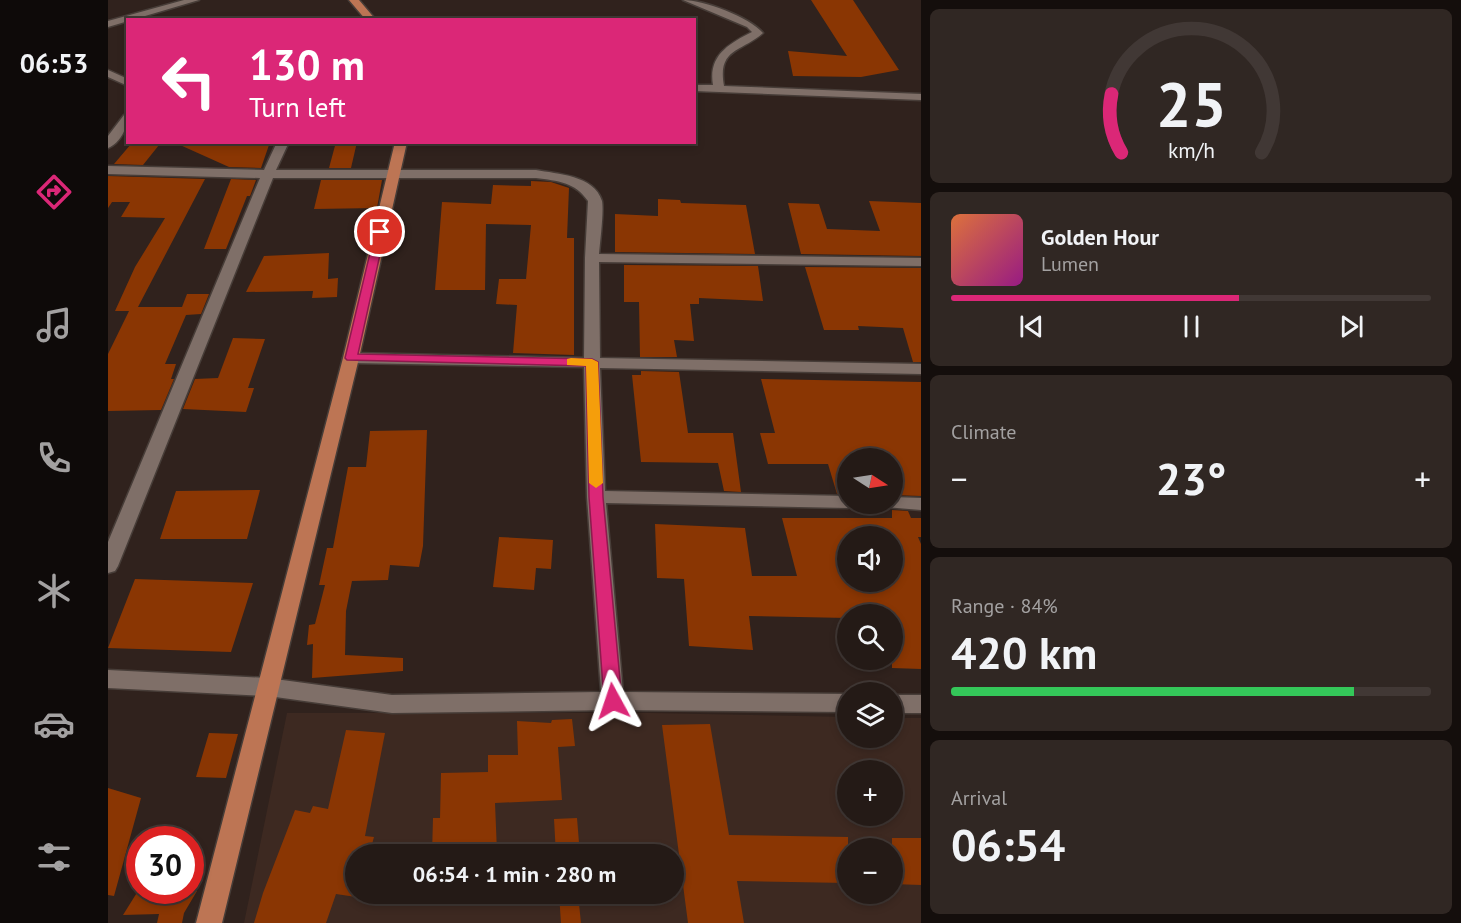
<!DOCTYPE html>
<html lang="en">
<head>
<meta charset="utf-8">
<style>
	:root { --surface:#241a16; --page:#302723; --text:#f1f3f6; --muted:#a3a1a1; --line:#413835; --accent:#db2777 }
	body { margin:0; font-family:"PT Sans",sans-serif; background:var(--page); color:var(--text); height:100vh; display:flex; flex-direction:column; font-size:22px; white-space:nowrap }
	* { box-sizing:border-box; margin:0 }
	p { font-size:20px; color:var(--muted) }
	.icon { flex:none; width:33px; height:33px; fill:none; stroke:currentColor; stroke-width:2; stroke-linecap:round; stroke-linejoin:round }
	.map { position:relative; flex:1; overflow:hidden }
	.side { display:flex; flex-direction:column; gap:9px; padding:9px; background:#140e0c; width:540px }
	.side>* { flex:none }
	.hud { position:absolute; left:18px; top:18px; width:570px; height:126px; border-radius:0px; box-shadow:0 3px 9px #0003,0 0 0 2px var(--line); background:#db2777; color:#fff; overflow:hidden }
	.needle { width:39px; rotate:102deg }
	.tools { position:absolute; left:729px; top:448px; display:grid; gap:12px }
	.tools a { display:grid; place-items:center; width:66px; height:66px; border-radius:50%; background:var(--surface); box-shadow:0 3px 9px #0003,0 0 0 2px var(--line); font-size:30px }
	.speed { position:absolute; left:18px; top:826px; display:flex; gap:12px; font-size:30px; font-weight:700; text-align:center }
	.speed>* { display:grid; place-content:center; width:78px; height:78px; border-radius:50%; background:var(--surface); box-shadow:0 3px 9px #0003,0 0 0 2px var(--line); line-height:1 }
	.speed .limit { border:9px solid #d22; background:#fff; color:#111 }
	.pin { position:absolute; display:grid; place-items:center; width:51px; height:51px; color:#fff; margin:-26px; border:3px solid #fff; border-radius:50%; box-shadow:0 2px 6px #0007 }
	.me { position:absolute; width:66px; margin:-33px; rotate:355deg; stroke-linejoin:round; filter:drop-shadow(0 0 4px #0008) }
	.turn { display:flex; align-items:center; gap:21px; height:126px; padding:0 24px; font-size:27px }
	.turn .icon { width:78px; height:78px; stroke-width:2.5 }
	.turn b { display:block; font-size:42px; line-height:51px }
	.big { font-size:45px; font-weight:700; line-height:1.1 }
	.side .card { flex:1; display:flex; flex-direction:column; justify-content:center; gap:9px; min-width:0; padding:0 21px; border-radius:9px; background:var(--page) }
	.side .dial { align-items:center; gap:0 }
	.dial svg { height:156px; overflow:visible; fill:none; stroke:var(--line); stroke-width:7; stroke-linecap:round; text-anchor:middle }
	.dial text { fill:var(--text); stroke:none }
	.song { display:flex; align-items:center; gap:18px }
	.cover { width:72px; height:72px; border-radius:9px; background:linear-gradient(135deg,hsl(20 70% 55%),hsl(310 70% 35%)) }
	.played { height:6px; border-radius:3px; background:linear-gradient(90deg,var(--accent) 60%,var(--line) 60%) }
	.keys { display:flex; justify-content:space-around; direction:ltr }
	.heat { display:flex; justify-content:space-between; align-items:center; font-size:33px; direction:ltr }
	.charge { height:9px; border-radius:4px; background:linear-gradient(90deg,#34c759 84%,var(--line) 0) }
	.trip { position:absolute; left:237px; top:844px; width:339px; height:60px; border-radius:30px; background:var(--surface); box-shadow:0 3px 9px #0003,0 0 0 2px var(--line); font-weight:700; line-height:60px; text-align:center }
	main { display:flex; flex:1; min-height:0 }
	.dock { display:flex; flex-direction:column; width:108px; justify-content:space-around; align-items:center; background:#0e0a09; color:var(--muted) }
	.dock .icon { width:42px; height:42px }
	.dock .current { color:var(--accent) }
	.dock b { font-size:27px; color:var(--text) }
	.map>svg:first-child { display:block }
</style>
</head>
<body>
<main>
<nav class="dock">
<b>06:53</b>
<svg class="icon current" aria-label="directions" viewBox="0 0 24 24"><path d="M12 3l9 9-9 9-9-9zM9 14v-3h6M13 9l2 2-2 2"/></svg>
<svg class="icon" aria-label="music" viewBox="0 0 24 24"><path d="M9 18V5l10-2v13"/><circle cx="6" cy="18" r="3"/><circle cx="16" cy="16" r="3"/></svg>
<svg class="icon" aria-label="phone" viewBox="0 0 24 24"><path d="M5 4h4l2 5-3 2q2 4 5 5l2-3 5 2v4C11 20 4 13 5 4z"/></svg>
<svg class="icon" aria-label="climate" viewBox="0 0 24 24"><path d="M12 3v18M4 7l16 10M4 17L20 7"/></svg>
<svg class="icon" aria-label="car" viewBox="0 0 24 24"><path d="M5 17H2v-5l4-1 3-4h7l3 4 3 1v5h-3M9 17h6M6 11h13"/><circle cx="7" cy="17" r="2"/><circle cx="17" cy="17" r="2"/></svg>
<svg class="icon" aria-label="filters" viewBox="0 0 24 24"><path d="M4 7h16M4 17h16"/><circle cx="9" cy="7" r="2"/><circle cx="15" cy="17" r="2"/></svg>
</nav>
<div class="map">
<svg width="813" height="923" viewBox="0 0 813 923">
	<rect width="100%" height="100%" fill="#30221d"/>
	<path fill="#3d2921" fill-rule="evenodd" d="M179,713H543L739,717L740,738H784L785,718H813V923H136ZM740,771H784V816H740ZM740,849H784V894H740ZM248,855H566V894H248Z"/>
	<path fill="#8a3603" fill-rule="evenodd" d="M703,0H745L791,70L753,77L685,76L680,51L739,56Z
		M228,142H249L243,168H221Z
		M23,144L51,145L35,165L6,164Z
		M72,145H161L153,168L121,167Z
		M0,176L97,179L30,307H74L79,294H101L93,314L78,315L57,364H68L63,379H66L53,410L0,411V354L21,311H7L27,267L57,218L13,217L22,202H4L0,208Z
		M123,179L148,180L142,196H139L118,249H96Z
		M213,180H274L269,208L206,209Z
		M423,181L443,182L461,188L459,238H466V355L405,353L409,305L388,304L391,279H418L423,225L378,224L377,290H327L334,202L383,204L385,185L423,186Z
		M550,199L572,200L573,203L638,205L647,254L507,252V214L550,216Z
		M761,201L813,203V256L693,254L680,203L711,204L719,229L772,231Z
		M221,253L220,279L230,278L229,297L204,298L205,291L138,292L156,256Z
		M516,265L650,266L655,301L591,298V304H582L586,341L566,340L569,357H532L531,302H516Z
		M697,267L813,268V362H805L795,328L750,326L751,330H716Z
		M125,338L157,339L140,388H146L138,412L75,409L87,379L110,378Z
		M533,371L571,372L580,433H625L633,492L616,491L610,463L533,462L524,375H533Z
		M653,379L813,382V496L784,495V459H740V494H729L720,464H660L652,433H667Z
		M319,430L315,546L311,567L282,565L280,580L244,581L238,611L237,655L295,658V671L204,678L205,644L199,645L201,625L207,624L217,585H211L219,548H225L240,467H258L262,431Z
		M152,490L139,539H52L68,491Z
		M784,510L800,511L803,518H813V537H810L813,544V669L784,668V615H740V618L641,616L645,650L581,646L576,579L549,578L547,524L637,528L644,576H689L674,518H784ZM740,531L741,537H784V582H740Z
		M391,537L445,540L443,569L428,568L426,590L385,587Z
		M27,579L145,583L123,652L0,648Z
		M464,719L467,746L450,747L454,800L387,803L389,852L324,854L325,818H332L333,773L380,772V755H410L409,721L443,723L444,720Z
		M602,724L621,835L740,837V883L629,881L636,923H580L554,725Z
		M238,730L277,733L257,836L266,837L261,855H248V897L228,894L218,923H146L155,893L187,810L202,813L205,806L220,809Z
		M101,733L130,734L118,778L88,777Z
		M0,788L33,798L6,896L0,895Z
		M469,818L472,855H448L446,819Z
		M784,838H813V885L784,884Z
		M30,891H89L76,913L74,923H49L51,914L15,915Z
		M451,894H470L473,923H453Z"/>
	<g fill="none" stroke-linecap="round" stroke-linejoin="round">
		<g stroke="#473d38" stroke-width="3">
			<path id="minor" d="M76,0H91L0,27V21Z
				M575,0C596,0 641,17 655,33C634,52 609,48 616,86L813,94V100L586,91V85H605C600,56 620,44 644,32L639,27Z
				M0,70L20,79V86L0,77Z
				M20,114C20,126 13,143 0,148V136L16,115Z
				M169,142H181L168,170H428C449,174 486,175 494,201C496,211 492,242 491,254L813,258V266L491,262L492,358L813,364V374L492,368L497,491L740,496V504H748L740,508L498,503L515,692L740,694V712L505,710L284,713L160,696L0,688V670L160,678L284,695L493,692L479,497L476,367L243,363L235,358L243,353L476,358L477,258L480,201C467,182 450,181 428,178H165L10,566L7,571L0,573V542L152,178L0,174V166L156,170Z
				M784,497L813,498V510L777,507L775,504H784Z
				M784,695H813V713H784Z"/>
		</g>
		<g stroke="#473d38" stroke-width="3">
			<path id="major" d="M241,0H251L268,20H258Z
				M287,142H299L251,358L114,923H88L235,358Z"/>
		</g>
		<use href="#minor" fill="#7f6f68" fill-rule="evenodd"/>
		<use href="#major" fill="#bd7554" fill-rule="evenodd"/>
	</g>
	<path fill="#db2777" stroke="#8e194d" stroke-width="1.5" d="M272,229L277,232L250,354L484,359L490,362L495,497L514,701L511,706L505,708L499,706L496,701L481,497L478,366L239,360L237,358L267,232Z"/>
	<path fill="#f59e0b" d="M463,358L484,359L490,362L495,483L488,488L481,483L478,366L459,365V359Z"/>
</svg>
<div class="tools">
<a><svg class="needle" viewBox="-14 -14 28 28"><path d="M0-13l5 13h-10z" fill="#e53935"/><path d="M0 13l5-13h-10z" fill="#a3a1a1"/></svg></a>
<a><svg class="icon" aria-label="sound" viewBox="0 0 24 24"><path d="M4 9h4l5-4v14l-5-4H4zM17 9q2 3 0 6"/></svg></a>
<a><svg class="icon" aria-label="search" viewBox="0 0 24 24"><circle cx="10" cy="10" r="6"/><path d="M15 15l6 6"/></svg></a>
<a><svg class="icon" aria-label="layers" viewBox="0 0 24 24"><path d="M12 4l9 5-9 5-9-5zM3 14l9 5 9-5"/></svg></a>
<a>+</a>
<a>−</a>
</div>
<div class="speed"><div class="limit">30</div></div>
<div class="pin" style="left:272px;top:232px;background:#d93025"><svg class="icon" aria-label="arrive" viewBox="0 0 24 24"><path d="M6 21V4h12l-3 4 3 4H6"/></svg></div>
<svg class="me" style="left:505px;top:701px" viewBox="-20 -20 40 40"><path d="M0-17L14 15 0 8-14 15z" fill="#db2777" stroke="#fff" stroke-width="4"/></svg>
<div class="trip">06:54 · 1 min · 280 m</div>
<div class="hud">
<div class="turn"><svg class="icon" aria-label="left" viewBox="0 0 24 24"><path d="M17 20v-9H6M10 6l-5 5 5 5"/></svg><div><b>130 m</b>Turn left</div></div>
</div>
</div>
<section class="side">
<div class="card dial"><svg viewBox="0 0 100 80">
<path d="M14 69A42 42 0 1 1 86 69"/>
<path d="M14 69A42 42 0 0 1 9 39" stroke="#db2777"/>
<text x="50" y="56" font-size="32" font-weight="700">25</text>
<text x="50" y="72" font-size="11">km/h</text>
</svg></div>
<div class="card">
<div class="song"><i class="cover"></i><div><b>Golden Hour</b><p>Lumen</p></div></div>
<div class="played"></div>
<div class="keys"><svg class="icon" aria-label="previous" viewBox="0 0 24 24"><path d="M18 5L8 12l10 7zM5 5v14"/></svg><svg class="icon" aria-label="pause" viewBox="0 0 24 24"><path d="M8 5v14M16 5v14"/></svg><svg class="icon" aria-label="next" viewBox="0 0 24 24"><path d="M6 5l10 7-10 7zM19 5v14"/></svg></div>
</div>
<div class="card"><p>Climate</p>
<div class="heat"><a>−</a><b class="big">23°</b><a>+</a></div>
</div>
<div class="card"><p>Range · 84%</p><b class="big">420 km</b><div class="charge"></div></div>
<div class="card"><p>Arrival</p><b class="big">06:54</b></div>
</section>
</main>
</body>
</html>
